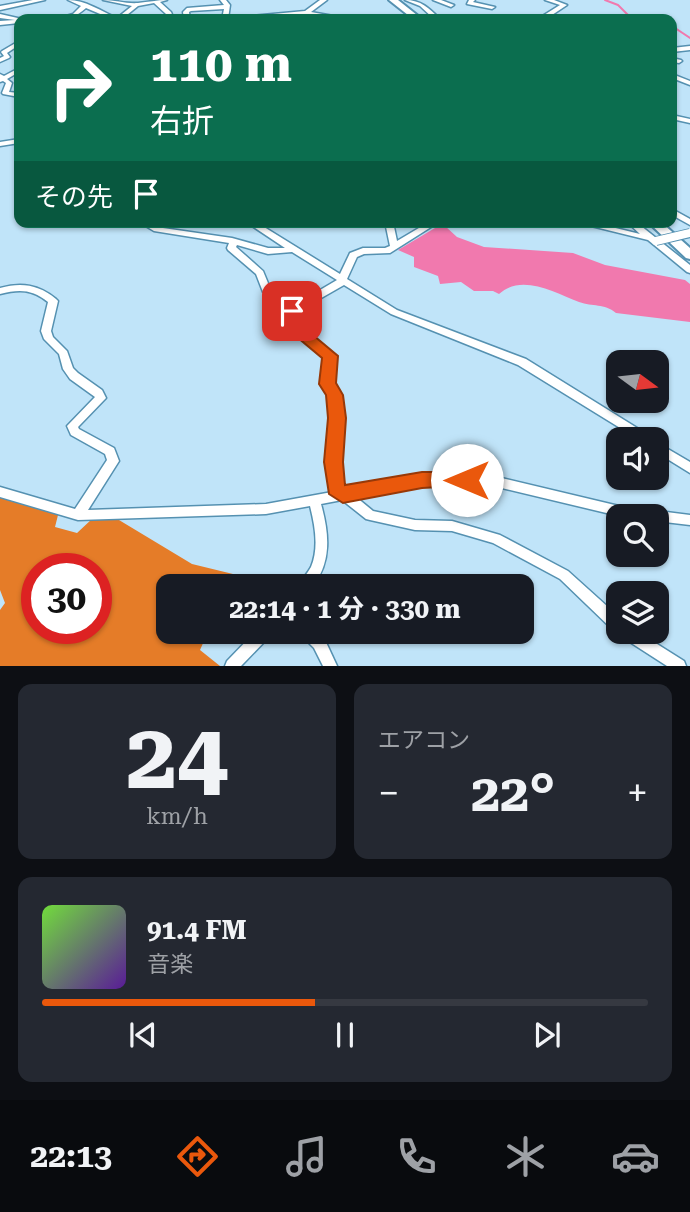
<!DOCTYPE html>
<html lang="ja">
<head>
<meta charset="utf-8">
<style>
	:root { --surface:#171b24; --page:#242831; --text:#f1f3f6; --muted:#9ea1a6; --line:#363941; --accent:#ea580c }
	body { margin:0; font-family:"Roboto Serif","Noto Sans JP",serif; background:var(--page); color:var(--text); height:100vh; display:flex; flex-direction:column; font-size:26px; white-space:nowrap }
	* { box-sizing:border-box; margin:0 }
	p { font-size:23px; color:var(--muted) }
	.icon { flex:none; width:38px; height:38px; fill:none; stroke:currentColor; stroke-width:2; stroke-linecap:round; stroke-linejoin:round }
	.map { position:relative; height:666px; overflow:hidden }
	.drawer { display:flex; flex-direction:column; gap:18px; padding:18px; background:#0d0f14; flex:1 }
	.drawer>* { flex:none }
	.top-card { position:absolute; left:14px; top:14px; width:663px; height:214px; border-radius:14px; box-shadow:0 2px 5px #0004; background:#0b6e4f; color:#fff; overflow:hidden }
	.needle { width:46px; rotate:105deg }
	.buttons { position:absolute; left:606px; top:350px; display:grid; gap:14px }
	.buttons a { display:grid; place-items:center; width:63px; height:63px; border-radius:14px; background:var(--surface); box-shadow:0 2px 5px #0004; font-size:35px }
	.speed { position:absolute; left:21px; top:553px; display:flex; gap:14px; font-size:35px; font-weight:700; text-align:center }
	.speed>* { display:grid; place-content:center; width:91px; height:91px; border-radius:50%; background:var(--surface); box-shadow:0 2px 5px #0004; line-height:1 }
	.speed .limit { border:10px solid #d22; background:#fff; color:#111 }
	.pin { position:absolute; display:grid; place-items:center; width:60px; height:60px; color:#fff; margin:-30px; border-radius:14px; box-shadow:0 4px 10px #0006 }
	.me { position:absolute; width:77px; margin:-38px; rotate:270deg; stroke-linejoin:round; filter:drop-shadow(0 0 5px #0008) }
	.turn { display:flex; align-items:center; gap:24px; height:147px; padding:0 21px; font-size:32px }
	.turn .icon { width:91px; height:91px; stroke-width:2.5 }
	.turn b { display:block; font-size:49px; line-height:60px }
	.then { display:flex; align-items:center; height:66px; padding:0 21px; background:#0003; gap:14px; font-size:26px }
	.big { font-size:52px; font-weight:700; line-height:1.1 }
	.drawer .widget { flex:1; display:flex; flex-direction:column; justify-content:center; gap:10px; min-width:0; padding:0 24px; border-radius:14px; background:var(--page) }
	.drawer .dial { align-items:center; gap:0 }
	.dial b { font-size:91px; line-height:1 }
	.song { display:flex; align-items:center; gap:21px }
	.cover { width:84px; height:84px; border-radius:10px; background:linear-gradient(135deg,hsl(100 70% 55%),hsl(270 70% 35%)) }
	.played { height:7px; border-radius:4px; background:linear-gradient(90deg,var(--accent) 45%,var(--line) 45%) }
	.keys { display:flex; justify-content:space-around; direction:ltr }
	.heat { display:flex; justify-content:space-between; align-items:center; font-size:38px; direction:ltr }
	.drawer .tiles { flex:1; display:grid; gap:18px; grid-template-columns:1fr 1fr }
	.widget:last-child { grid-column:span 2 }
	.trip { position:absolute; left:156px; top:574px; width:378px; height:70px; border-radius:14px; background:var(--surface); box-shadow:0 2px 5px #0004; font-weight:700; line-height:70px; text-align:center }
	.tab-bar { display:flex; height:112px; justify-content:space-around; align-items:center; background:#090b0e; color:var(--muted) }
	.tab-bar .icon { width:49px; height:49px }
	.tab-bar .on { color:var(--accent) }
	.tab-bar b { font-size:32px; color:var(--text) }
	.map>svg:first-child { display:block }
</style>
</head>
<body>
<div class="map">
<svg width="690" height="666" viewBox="0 0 690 666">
	<rect width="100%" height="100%" fill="#c0e4f9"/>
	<path fill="#e57c28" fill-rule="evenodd" d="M0,491L58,515L55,527L77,533L92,519L114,517L192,564L233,574L228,586H168V632H208L200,650L220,666H0V610L5,603L0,590ZM37,569H96V628H37Z"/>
	<path fill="#f179ae" d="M445,226L457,237L484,247L573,253L605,265L685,280L690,284V322L616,313C604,303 593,307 579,302C555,293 522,273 499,294L493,291H474L461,282L440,284L438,276L414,267V257L398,250L435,228Z"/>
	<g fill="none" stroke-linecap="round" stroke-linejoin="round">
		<path stroke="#f179ae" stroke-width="2" d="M605,0L618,5L632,19
			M672,26L690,38"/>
		<g stroke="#5591b1" stroke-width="3">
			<path id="minor" d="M33,0H45L0,10V6Z
				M68,0C85,0 101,11 117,18L132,6L103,0C115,0 127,4 138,3C148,2 157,0 167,0L160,2L171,12L174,19H168L166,14L154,3L138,6L122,19H112L86,8C76,17 69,19 56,19L73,14L81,6Z
				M220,0H226L230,5L228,19H222L224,9L191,11L189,12L190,19H184L183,12L187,8L224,5Z
				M320,0H327L311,12L339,17L342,19C329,19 316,15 303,15C281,16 258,20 236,19L239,17L305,11Z
				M405,0C421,0 429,8 440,19H434L420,6Z
				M433,0H441L454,5L451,7Z
				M469,0H475L473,2L495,7L492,9L467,4Z
				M545,0H554L567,5L549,17L550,19H544V15L560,5Z
				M0,14L22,19H19V23L0,25V21L15,20L0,18Z
				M19,41V45L7,53L10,57L9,58L0,62V58L4,56L1,52L2,51Z
				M690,46V50L672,52V48Z
				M672,58L681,60L682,61L679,63L672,62Z
				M19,68V72L7,79L12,83L9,92L19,93V97L3,94L2,93L6,83L3,81L0,82V74L4,76Z
				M672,74L690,81V85L672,78Z
				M672,115L690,119V123L672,119Z
				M19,139V143L0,146V142Z
				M672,209L690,219V225L672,215Z
				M139,222H149L156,227L232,238L268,248H285L246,222H256L340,274L350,253L363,248H385L390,246L385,222H393L397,241L429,222H439L390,253L364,254L357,257L347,279L397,310L526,359L650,436L651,439H638L518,365L391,314L344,285L295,313L291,318L335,356L333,384L339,395L342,418L339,462L342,486L346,489L422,475H489L619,506L690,515V525L656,521V516H619L489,485H422L356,497L373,511L415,520L452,521L500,535L568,571L618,616V631L613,630L560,579L493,543L452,531L415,530L370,520L366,519L342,500L321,504C329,533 332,561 313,586H299C302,579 307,574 311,567C319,548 315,526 310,506L266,514L78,520L0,497V487L75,509L107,460L105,454L71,435L67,426L95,397L70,379L63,369L59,354L44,339L41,331L48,302C32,289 19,289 0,294V288C22,282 39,285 56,299L58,301L51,331L53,337L67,351L73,368L78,373L102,390L106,398L78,427L79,429L114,448L119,461L88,510L266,504L332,492L330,488L327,462L332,418L329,395L323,384L325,357L284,324L280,316L285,303L263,292L256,274L228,250L227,248L229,243L154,231ZM237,245L268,254L292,252L337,280L293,306L295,302L293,300L270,288L263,271L236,247Z
				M575,222H591L640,234L627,222H636L690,265V273L687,272L648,240Z
				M656,442L690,462V473L656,452Z
				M255,632H271L269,637L241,666H225L227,661Z
				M301,632H317L324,638L337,666H323L314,648L303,637Z
				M620,632H638L684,661L686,666H667L622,637Z"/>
		</g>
		<g stroke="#5591b1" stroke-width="4">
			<path id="highway" d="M389,0H398L422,19H413Z
				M648,222H661L690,248V259L686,258Z"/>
		</g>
		<use href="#minor" fill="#fff" fill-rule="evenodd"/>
		<use href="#highway" fill="#fff" fill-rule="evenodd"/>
		<g stroke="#5591b1" stroke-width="10" stroke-linecap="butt">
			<path id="minor-bridge" d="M656,241L690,233"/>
		</g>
		<use href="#minor-bridge" stroke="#fff" stroke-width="8"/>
	</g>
	<path fill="#ea580c" stroke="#983908" stroke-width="2" d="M292,306L300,311L295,320L338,356L336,383L343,395L346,418L343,462L345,485L422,472H467L473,474L476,480L473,485L422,488L343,503L329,494L324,462L328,418L326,395L319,384L322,358L279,322L286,308Z"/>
</svg>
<div class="buttons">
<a><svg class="needle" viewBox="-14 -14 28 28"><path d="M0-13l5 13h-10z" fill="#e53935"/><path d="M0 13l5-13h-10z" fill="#9ea1a6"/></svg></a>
<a><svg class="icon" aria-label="sound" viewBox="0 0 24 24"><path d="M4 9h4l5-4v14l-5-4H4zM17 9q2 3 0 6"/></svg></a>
<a><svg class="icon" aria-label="search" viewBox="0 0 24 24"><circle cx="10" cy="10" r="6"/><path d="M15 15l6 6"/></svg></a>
<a><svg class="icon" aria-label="layers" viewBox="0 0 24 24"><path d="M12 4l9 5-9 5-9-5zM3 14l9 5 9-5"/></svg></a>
</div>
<div class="speed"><div class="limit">30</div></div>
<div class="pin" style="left:292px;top:311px;background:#d93025"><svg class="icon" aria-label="arrive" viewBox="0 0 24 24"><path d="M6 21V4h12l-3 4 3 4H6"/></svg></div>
<svg class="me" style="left:467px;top:480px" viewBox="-20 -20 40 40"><circle r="19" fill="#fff"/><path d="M0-13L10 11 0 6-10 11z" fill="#ea580c"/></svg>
<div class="trip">22:14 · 1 分 · 330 m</div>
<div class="top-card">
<div class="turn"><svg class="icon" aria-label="right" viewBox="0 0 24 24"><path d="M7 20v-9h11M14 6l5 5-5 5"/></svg><div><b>110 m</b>右折</div></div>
<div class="then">その先<svg class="icon" aria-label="arrive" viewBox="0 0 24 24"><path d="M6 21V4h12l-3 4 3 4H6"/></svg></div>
</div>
</div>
<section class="drawer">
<div class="tiles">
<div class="widget dial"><b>24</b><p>km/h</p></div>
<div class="widget"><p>エアコン</p>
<div class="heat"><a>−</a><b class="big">22°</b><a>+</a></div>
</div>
<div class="widget">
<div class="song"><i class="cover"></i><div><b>91.4 FM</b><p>音楽</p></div></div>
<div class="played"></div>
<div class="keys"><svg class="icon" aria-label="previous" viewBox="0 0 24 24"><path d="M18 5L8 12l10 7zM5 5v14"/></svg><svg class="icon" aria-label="pause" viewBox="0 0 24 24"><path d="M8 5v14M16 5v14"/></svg><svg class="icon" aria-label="next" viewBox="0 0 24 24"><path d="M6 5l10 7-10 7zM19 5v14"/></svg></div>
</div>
</div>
</section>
<nav class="tab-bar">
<b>22:13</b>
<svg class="icon on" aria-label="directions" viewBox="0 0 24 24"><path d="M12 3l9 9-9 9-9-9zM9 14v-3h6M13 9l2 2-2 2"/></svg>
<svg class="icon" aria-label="music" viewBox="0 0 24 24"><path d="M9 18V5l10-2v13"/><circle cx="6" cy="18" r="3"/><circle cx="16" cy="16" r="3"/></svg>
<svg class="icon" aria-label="phone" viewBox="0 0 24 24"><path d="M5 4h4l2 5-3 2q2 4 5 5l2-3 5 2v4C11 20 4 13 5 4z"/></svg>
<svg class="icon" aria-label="climate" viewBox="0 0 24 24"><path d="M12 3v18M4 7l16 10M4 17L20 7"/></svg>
<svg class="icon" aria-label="car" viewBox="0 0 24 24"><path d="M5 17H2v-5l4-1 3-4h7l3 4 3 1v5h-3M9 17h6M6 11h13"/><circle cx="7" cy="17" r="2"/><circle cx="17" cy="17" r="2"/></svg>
</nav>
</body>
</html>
